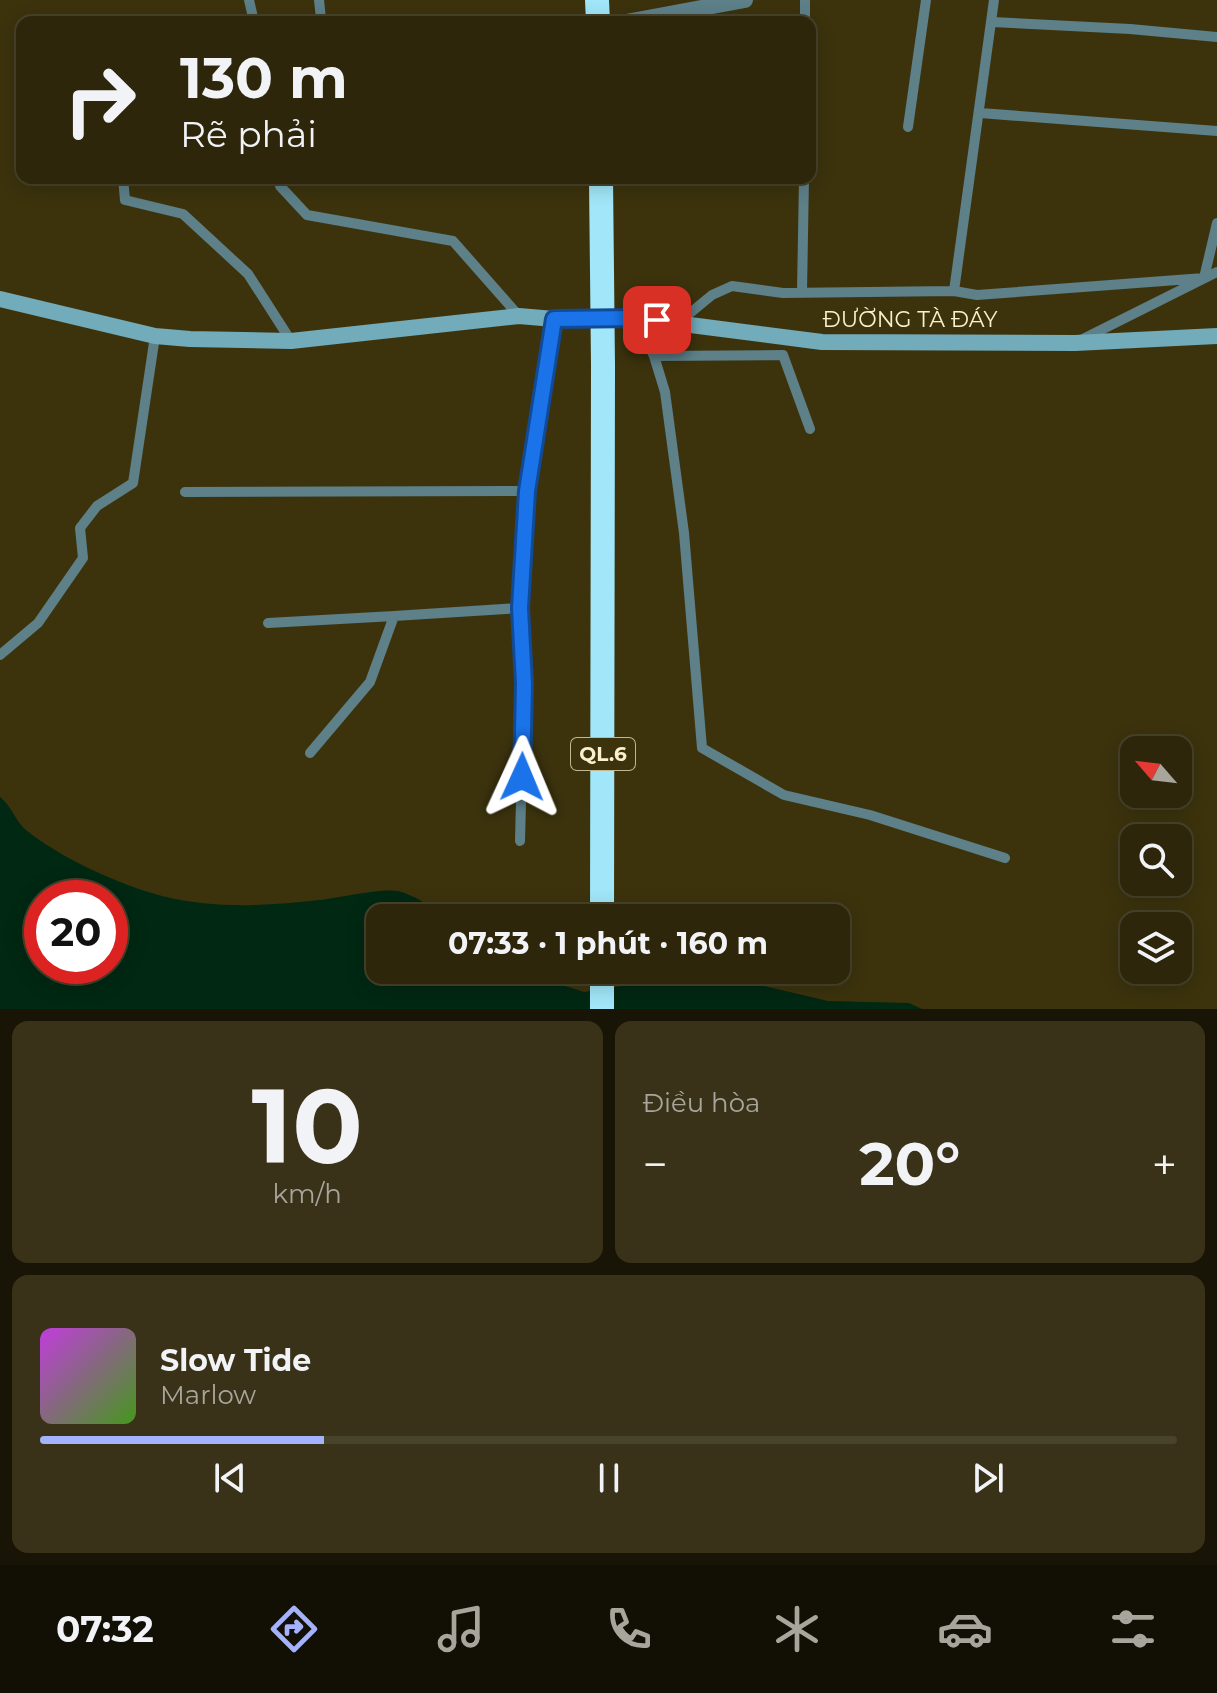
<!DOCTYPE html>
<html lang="vi">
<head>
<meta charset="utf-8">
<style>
	:root { --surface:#2d260a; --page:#393218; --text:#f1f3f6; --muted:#a7a59c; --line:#48432b; --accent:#a4b2fc }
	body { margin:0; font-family:Montserrat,sans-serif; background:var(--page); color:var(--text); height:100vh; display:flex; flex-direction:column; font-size:30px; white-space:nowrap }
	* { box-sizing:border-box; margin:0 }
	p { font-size:26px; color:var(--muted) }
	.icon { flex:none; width:44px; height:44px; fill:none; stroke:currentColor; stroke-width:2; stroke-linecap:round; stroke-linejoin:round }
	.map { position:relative; height:1009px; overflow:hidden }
	.sheet { display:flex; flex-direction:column; gap:12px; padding:12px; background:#191506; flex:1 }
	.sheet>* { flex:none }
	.hud { position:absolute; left:16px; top:16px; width:800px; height:168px; border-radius:16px; box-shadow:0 4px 20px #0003,0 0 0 2px var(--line); background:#2d260a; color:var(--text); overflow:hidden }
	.needle { width:52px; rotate:298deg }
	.controls { position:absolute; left:1120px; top:736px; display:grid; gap:16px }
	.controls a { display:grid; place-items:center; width:72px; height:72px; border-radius:16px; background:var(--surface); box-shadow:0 4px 20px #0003,0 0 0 2px var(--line); font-size:40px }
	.speed { position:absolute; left:24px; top:880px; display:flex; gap:16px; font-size:40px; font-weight:700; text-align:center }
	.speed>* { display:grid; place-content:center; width:104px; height:104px; border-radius:50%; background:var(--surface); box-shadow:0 4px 20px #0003,0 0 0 2px var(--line); line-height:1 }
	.speed .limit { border:12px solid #d22; background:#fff; color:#111 }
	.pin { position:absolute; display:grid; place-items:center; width:68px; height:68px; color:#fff; margin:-34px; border-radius:16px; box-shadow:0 4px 12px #0006 }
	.me { position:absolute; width:88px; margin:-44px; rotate:1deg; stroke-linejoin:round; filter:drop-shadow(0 0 6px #0008) }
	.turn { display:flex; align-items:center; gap:28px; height:168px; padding:0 32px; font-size:36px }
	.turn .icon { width:104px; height:104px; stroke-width:2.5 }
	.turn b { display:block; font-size:56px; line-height:68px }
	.big { font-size:60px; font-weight:700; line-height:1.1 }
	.sheet .card { flex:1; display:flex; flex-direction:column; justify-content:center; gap:12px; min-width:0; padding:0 28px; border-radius:16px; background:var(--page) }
	.sheet .dial { align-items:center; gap:0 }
	.dial b { font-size:104px; line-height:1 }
	.song { display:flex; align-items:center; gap:24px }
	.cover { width:96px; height:96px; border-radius:12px; background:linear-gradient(135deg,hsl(290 70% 55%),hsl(100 70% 35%)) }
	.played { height:8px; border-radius:4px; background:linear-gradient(90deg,var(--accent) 25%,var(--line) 25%) }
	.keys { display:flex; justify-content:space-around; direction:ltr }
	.heat { display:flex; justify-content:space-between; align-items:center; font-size:44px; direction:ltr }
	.sheet .tiles { flex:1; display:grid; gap:12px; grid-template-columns:1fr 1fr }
	.card:last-child { grid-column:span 2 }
	.trip { position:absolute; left:366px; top:904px; width:484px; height:80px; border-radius:16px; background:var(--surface); box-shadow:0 4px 20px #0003,0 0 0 2px var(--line); font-weight:700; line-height:80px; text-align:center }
	.tab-bar { display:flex; height:128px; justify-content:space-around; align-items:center; background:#120f04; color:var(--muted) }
	.tab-bar .icon { width:56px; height:56px }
	.tab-bar .selected { color:var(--accent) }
	.tab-bar b { font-size:36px; color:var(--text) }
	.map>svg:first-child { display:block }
</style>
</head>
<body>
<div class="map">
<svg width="1217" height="1009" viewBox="0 0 1217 1009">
	<rect width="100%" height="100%" fill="#3c330d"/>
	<path fill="#002813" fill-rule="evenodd" d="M0,797C12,806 15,821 26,830C62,859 118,884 162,896C213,909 267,906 319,900C338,898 382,888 398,891C416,896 431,906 445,918H380V970H523L537,977L584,992L640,983L655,971L730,978L828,1001L909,1003L922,1009H0ZM42,898H110V966H42Z"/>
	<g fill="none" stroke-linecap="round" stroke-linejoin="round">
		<path stroke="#5d8089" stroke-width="10" d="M249,0L254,22
			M319,0L321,19
			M805,22V0
			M992,22L1130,29L1217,37
			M980,113L1217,131
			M908,127L926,0
			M123,178L125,200L183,214L248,274L291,341
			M279,178L280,186L307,215L453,241L519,316
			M954,291L994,0
			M802,292L804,178
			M636,318L654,356L665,392L684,533L702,748L784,795L870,815L1005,858
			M678,323L712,295L732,286L783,293L954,291L977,295L1204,278L1217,223
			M1083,339L1217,272
			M654,356L783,355L810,429
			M185,492L527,491
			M268,623L394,616
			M0,655L38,623L83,558L80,528L97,506L133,483L155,336
			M310,753L370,682L394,616L520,608
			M520,841L524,684L520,608L527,491L554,319"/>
		<path stroke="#5d8089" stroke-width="16" d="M626,22L745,0"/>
		<path stroke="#72abb9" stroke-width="16" d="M0,299L155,336L190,339L291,341L519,316L554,319L636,318L822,342L1075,343L1217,336"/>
		<path stroke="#a1e7f9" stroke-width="24" d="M597,0L598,22
			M601,178L603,365L602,918
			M602,1009V970"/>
	</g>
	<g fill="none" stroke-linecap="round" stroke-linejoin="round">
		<g stroke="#114b97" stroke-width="20">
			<path id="route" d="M522,777L524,684L520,608L527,491L554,319L636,318L657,320"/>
		</g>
		<use href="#route" stroke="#1a73e8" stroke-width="14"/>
	</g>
	<g text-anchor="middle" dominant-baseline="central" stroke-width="8" stroke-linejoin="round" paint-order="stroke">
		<rect fill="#3c330d" stroke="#c0b894" stroke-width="2" x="571" y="738" width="64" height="32" rx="6"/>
		<g font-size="20" font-weight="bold" fill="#f9f1ce">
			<text x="603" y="754">QL.6</text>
		</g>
		<g font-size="22" fill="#f9f1ce" stroke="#3c330d">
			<text x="910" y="319">ĐƯỜNG TÀ ĐÁY</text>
		</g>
	</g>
</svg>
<div class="controls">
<a><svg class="needle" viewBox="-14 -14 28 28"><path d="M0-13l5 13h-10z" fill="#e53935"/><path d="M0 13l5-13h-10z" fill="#a7a59c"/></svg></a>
<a><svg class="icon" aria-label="search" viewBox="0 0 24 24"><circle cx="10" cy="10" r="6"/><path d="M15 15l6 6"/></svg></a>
<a><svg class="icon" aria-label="layers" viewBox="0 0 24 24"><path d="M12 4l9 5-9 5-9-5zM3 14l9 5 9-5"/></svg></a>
</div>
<div class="speed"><div class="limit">20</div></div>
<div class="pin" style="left:657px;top:320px;background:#d93025"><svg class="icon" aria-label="arrive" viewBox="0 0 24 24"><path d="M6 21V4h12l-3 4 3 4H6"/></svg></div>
<svg class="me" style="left:522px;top:777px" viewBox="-20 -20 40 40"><path d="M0-17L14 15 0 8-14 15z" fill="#1a73e8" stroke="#fff" stroke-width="4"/></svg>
<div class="trip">07:33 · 1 phút · 160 m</div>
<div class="hud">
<div class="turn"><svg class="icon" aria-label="right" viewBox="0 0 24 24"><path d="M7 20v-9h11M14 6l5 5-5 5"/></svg><div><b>130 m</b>Rẽ phải</div></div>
</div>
</div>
<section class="sheet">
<div class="tiles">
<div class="card dial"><b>10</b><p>km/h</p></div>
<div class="card"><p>Điều hòa</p>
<div class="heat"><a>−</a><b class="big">20°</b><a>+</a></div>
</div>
<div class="card">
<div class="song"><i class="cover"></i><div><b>Slow Tide</b><p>Marlow</p></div></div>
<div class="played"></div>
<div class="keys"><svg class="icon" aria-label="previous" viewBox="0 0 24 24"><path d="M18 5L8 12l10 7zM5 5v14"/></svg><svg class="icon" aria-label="pause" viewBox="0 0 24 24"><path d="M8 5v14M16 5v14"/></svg><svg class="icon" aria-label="next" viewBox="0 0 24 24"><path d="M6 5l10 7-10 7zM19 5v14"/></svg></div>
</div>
</div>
</section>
<nav class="tab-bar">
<b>07:32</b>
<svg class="icon selected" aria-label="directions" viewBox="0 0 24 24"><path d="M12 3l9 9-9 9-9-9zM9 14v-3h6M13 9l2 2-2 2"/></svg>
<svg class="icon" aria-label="music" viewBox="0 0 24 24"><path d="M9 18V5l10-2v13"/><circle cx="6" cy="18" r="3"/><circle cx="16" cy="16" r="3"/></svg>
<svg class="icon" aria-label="phone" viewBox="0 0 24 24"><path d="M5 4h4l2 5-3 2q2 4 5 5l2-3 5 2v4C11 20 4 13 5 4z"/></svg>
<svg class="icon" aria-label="climate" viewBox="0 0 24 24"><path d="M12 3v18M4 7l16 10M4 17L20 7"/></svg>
<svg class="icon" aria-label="car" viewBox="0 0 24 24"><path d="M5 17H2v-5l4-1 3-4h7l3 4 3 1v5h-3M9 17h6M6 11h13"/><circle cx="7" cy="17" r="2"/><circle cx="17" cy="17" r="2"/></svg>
<svg class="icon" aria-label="filters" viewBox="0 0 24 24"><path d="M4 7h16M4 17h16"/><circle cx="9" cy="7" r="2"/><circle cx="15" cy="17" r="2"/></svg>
</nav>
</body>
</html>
